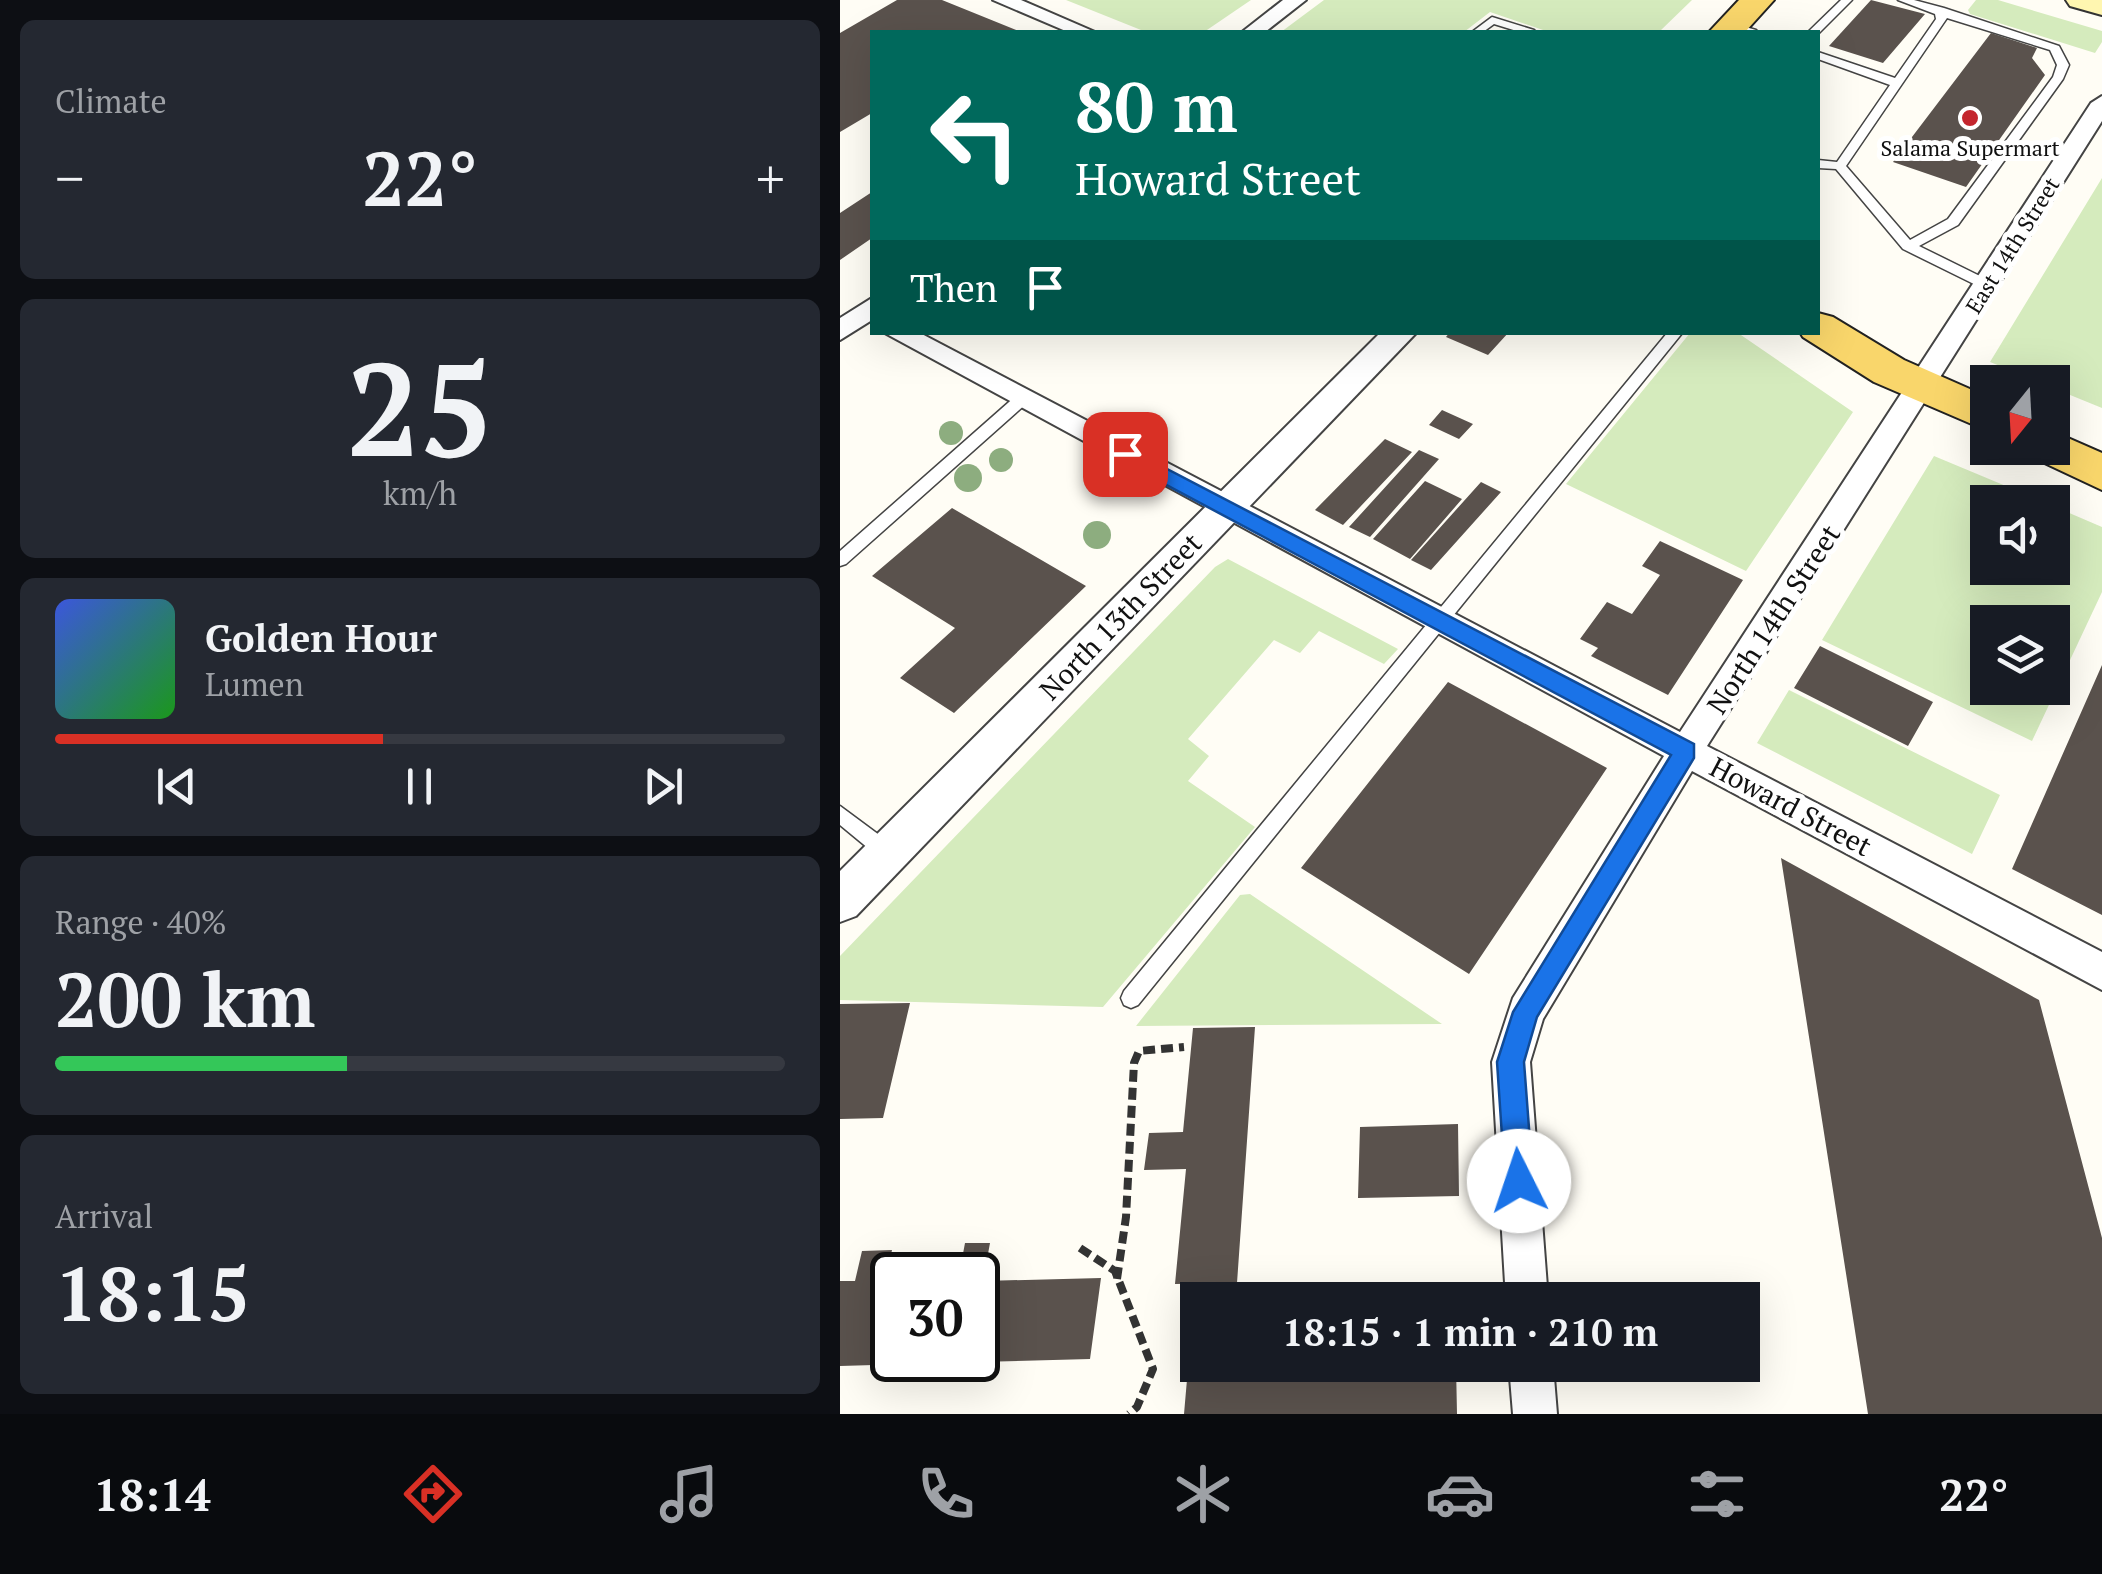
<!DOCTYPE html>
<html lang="en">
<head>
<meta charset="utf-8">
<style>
	:root { --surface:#171b24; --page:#242831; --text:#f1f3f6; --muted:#9ea1a6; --line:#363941; --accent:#d93025 }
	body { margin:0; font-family:"PT Serif",serif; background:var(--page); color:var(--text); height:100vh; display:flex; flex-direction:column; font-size:38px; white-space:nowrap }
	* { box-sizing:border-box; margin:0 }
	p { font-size:32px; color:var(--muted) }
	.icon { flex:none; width:55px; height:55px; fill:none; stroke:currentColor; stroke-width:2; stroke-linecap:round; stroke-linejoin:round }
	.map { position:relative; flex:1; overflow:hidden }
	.details { display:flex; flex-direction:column; gap:20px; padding:20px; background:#0d0f14; width:840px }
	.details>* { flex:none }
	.guide { position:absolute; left:30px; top:30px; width:950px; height:305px; border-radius:0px; box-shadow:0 10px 40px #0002; background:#00695c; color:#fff; overflow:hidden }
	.needle { width:65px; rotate:198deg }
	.controls { position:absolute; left:1130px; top:365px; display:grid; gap:20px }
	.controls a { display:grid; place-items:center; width:100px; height:100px; border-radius:0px; background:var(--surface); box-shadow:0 10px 40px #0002; font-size:50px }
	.speed { position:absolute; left:30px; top:1252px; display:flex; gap:20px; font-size:50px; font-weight:700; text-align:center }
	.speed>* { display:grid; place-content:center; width:130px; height:130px; border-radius:50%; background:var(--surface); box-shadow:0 10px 40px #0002; line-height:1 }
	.speed .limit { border:5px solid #111; border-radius:15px; background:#fff; color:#111 }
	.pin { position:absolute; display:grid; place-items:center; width:85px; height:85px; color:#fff; margin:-42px; border-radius:20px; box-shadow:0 5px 15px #0006 }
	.me { position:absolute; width:110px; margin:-55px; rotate:356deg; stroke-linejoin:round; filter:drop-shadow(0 0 8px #0008) }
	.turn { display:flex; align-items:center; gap:35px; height:210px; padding:0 40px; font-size:45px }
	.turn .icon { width:130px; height:130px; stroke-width:2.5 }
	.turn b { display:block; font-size:70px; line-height:85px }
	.then { display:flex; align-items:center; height:95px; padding:0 40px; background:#0003; gap:20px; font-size:38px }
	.big { font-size:75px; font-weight:600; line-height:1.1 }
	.details .card { flex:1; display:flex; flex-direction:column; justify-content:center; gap:15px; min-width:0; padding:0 35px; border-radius:15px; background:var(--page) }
	.details .dial { align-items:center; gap:0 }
	.dial b { font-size:130px; line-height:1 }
	.song { display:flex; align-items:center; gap:30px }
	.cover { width:120px; height:120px; border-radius:15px; background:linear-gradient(135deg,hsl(230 70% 55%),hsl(120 70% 35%)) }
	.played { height:10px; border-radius:5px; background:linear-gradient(90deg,var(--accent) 45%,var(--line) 45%) }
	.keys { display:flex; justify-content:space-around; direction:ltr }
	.heat { display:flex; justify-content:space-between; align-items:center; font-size:55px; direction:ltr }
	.charge { height:15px; border-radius:8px; background:linear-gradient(90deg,#34c759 40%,var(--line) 0) }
	.trip { position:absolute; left:340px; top:1282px; width:580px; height:100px; border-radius:0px; background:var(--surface); box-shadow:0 10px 40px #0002; font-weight:600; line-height:100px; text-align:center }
	.tab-bar { display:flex; height:160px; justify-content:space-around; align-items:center; background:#090b0e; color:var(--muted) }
	.tab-bar .icon { width:70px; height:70px }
	.tab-bar .on { color:var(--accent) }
	.tab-bar b { font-size:45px; color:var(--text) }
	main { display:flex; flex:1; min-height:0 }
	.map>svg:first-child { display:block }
</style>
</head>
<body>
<main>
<section class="details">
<div class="card"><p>Climate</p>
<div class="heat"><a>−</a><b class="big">22°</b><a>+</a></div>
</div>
<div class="card dial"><b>25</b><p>km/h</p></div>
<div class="card">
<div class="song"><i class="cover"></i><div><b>Golden Hour</b><p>Lumen</p></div></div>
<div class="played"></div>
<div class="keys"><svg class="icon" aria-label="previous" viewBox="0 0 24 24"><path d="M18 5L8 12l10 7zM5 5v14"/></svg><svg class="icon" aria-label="pause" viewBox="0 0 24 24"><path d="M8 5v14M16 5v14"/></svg><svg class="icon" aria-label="next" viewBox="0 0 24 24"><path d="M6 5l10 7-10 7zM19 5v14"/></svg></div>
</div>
<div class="card"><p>Range · 40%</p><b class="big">200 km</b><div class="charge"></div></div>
<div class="card"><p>Arrival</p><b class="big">18:15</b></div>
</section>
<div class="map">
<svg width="1262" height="1414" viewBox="0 0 1262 1414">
	<rect width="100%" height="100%" fill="#fffdf5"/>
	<path fill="#d5ebbd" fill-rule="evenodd" d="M226,0H411L364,32H306Z
		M484,0H852L819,32H709L650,12L624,32H441Z
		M1136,0H1158L1262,31V42L1255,53L1130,14L1128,10Z
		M1262,178V408L1213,388L1212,382H1200L1150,362Z
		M850,333H898L1013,412L906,571L726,484Z
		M1094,456L1204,502H1148V568H1212L1213,506L1262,527V592L1192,741L982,640ZM1212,622V688H1148V622Z
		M388,559L558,649L544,664L479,631L460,653L434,640L348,739L369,756L348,781L415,827L263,1007L0,1000V956L375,567Z
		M949,690L1160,795L1132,854L917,743Z
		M410,894L602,1024L296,1026L400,895Z"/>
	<path fill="#5a524d" d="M57,0H102L181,32H32V113L0,132V33Z
		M1031,0L1085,14L1043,63L989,46Z
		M1151,33L1197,48L1192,58L1205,75L1126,187L1053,162Z
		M32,192V238L0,260V213Z
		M610,332H669L648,355L606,337Z
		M602,410L633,424L619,439L589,425Z
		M545,439L572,452L503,525L475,510Z
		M579,450L599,459L530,537L509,527Z
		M585,481L622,499L570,559L533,539Z
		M641,482L661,492L591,570L571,560Z
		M112,508L246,586L114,713L60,678L115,628L32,576Z
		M820,541L903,580L828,695L751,656L758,648L740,639L767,602L792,614L820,575L802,566Z
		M980,646L1093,702L1068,746L954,688Z
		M1262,665V915L1172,869Z
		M608,682L767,768L629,974L461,868Z
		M941,858L1199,1000L1262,1238V1414H1028Z
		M70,1003L43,1118L0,1119V1004Z
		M415,1027L397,1283L335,1284L346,1169L304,1170L309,1133L343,1132L353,1028Z
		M618,1124L619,1196L518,1198L520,1127Z
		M125,1243H150L143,1281L261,1278L250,1359L138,1362V1275H119Z
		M52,1250L46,1277H52V1360L101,1363L0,1366V1281H15L22,1251Z
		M429,1365H616L617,1414H344L348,1368Z"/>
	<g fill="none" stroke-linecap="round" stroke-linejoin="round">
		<g stroke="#444" stroke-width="3">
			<path id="service" d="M1001,0H1012L978,34L968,32Z
				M1058,0H1074L1104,8L1219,46L1229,65L1223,79L1118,225L1079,246L1152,282V288H1142L1063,249L996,169L978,168V160L997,162L1050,85L978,59V52L1055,78L1096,19L1095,14ZM1107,18L1210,50L1217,65L1213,77L1108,219L1070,240L1006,166Z
				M652,17L694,30L696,32H680L654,24L643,32H632Z
				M892,23L916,30L918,32C907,33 895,33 886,26Z
				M828,332H843L298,1005L291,1008L284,1005L281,998L284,991Z
				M182,394L187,395V403L6,564L0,566V551L177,395Z
				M0,806L54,846L56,852L54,858L47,861L40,858L0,825Z"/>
		</g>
		<g stroke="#444" stroke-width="4">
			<path id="minor" d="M153,0H181L255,32H228Z
				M443,0H466L425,32H402Z
				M1262,96V121L867,746L1262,952V990L852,771L703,1019L690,1062L708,1300H666L652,1062L673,998L824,756L43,332H78L840,732L1251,103Z
				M32,298V320L0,340V318Z
				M669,1365H713L717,1414H673Z"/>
		</g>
		<g stroke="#444" stroke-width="4">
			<path id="tertiary" d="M541,332H577L16,916L0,922V871Z"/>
		</g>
		<g stroke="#333" stroke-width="4">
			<path id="secondary" d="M1226,0H1262V15L1230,6Z"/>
		</g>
		<g stroke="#222" stroke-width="4">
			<path id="primary" d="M899,0H934L905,32H869Z
				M978,313L993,317L1064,360L1148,397V431L1034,382L963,337L960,332H978Z
				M1212,431L1262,453V490L1196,459L1190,448H1212Z"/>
		</g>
		<path stroke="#333" stroke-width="8" stroke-dasharray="12 6" stroke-linecap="butt" d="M240,1248L275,1271L313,1369L297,1407L289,1414
			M277,1279L286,1217L294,1063L299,1051L344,1047"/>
		<use href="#service" fill="#fff" fill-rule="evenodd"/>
		<use href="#minor" fill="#fff" fill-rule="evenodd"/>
		<use href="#tertiary" fill="#fff" fill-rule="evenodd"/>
		<use href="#secondary" fill="#fff6b0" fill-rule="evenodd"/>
		<use href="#primary" fill="#f9d66b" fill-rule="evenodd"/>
	</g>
	<g fill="#8dad7f">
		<circle cx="111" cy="433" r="12"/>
		<circle cx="161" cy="460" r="12"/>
		<circle cx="128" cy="478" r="14"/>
		<circle cx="257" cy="535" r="14"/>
	</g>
	<path fill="#1a73e8" stroke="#114b97" stroke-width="2.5" d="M285,447L854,744V758L697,1017L684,1062L693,1181L689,1191L679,1195L669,1191L665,1181L657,1062L673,1012L831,755L278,459L275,454Z"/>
	<circle fill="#c4262e" stroke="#fff" stroke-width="4" cx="1130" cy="118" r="10"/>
	<g text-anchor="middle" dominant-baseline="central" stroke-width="10" stroke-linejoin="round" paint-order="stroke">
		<g font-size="22" fill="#111" stroke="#fff">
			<text x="1130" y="147">Salama Supermart</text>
		</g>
		<g font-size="22" fill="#111" stroke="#fff">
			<text transform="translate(1172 245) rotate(-58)">East 14th Street</text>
		</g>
		<g font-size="28" fill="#111" stroke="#fff">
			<text transform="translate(280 616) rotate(-46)">North 13th Street</text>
			<text transform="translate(933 619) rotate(-57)">North 14th Street</text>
			<text transform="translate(951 806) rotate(28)">Howard Street</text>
		</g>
	</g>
</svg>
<div class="controls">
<a><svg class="needle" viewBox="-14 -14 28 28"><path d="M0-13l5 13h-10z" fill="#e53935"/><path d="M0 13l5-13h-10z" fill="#9ea1a6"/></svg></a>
<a><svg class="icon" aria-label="sound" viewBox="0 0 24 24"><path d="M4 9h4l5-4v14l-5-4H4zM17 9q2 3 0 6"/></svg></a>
<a><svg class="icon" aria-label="layers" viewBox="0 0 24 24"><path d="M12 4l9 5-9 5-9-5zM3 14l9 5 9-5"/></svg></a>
</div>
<div class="speed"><div class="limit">30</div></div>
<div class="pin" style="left:285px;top:454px;background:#d93025"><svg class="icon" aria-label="arrive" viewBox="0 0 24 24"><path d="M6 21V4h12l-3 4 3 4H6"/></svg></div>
<svg class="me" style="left:679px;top:1181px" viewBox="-20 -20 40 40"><circle r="19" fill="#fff"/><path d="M0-13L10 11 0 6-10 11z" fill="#1a73e8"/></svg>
<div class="trip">18:15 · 1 min · 210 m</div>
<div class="guide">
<div class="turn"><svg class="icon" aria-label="left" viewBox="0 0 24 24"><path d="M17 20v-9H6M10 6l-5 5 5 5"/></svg><div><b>80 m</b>Howard Street</div></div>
<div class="then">Then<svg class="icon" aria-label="arrive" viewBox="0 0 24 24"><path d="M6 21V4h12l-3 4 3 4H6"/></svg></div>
</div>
</div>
</main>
<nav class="tab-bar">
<b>18:14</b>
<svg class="icon on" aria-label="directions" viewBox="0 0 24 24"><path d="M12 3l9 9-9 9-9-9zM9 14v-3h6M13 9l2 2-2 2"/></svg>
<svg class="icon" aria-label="music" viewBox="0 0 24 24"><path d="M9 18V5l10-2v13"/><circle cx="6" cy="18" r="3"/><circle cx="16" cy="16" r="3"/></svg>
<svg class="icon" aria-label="phone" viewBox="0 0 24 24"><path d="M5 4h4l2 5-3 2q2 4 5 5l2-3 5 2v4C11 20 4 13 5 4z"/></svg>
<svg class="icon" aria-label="climate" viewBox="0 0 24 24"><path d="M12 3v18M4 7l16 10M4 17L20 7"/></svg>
<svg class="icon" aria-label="car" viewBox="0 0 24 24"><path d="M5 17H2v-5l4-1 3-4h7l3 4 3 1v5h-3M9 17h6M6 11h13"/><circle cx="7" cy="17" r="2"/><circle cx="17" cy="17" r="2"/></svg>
<svg class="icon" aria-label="filters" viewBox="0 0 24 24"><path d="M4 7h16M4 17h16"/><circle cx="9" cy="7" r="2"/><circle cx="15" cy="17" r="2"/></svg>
<b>22°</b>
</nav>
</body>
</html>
